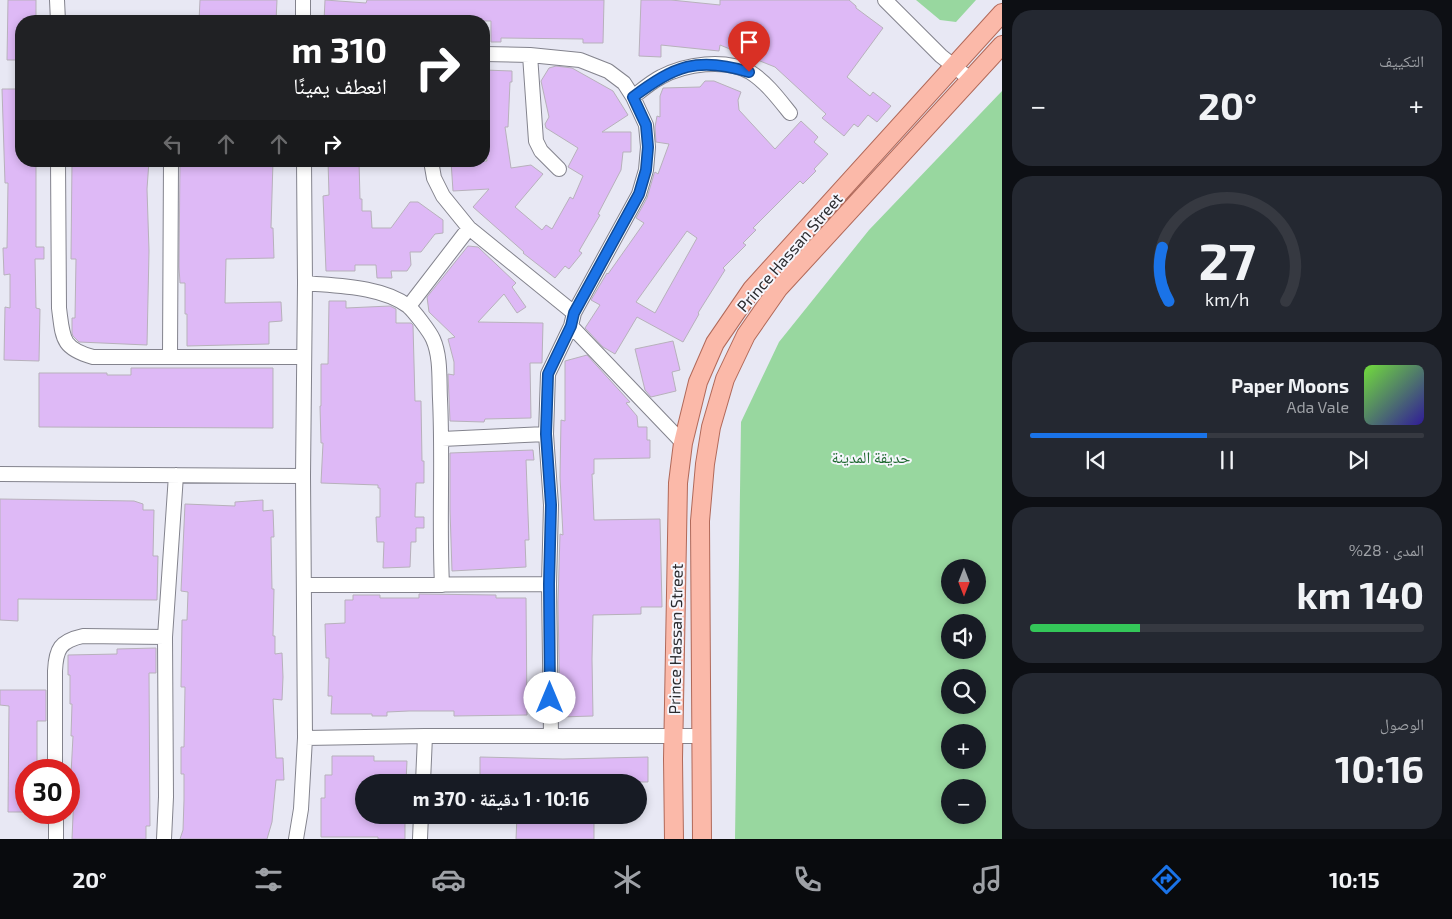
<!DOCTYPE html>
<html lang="ar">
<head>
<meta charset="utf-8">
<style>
	:root { --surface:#171b24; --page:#242831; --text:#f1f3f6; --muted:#9ea1a6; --line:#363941; --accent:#1a73e8 }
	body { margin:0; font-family:"Exo 2","Noto Naskh Arabic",sans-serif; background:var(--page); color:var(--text); direction:rtl; height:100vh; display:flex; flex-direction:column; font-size:19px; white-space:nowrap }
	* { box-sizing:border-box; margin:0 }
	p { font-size:16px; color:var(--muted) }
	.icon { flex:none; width:28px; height:28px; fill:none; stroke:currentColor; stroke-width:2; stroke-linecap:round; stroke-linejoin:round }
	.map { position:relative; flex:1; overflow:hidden; direction:ltr }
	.sheet { display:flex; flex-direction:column; gap:10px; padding:10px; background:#0d0f14; width:450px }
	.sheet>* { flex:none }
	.guide { position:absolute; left:15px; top:15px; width:475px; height:152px; border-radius:20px; box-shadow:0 2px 8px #0003; direction:rtl; background:#202124; color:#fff; overflow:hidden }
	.needle { width:32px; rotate:180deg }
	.tools { position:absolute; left:941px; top:559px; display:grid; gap:10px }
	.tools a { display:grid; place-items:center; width:45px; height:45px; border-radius:50%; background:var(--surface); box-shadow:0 2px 8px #0003; font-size:25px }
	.speed { position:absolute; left:15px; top:759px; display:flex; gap:10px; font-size:25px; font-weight:700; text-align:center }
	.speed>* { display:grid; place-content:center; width:65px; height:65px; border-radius:50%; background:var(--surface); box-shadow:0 2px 8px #0003; line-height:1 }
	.speed .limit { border:8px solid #d22; background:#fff; color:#111 }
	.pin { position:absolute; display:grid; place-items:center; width:42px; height:42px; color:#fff; margin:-51px -21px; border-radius:50% 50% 50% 0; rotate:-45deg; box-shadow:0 0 5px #0007 }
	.pin .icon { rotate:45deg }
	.me { position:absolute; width:55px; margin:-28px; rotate:0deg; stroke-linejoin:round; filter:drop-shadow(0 0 4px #0008) }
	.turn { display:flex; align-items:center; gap:18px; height:105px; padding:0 20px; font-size:22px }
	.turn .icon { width:65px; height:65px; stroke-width:2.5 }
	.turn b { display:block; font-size:35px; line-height:42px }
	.lanes { display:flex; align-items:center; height:48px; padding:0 20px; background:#0003; justify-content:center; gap:25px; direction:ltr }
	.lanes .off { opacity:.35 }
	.big { font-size:38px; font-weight:700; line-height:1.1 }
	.sheet .card { flex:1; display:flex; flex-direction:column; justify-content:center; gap:8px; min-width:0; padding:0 18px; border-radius:20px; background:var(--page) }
	.sheet .dial { align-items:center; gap:0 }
	.dial svg { height:130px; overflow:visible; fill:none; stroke:var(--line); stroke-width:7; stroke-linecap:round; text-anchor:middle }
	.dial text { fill:var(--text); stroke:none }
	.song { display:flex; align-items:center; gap:15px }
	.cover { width:60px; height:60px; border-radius:8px; background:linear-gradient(135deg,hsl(100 70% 55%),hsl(250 70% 35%)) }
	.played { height:5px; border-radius:2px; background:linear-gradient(90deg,var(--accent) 45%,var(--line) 45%) }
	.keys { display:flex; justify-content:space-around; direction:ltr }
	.heat { display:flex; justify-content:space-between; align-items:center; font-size:28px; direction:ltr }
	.charge { height:8px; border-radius:4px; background:linear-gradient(90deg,#34c759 28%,var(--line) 0) }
	.trip { position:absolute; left:355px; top:774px; width:292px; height:50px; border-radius:25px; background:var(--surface); box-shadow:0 2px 8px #0003; font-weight:700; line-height:50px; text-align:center; direction:rtl }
	.tabs { display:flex; height:80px; justify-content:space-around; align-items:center; background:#090b0e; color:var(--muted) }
	.tabs .icon { width:35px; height:35px }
	.tabs .selected { color:var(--accent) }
	.tabs b { font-size:22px; color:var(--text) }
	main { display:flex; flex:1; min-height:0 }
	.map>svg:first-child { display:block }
</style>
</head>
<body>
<main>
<section class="sheet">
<div class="card"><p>التكييف</p>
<div class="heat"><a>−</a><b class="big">20°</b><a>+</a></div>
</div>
<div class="card dial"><svg viewBox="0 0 100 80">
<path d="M14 69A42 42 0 1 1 86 69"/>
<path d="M14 69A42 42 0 0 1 10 36" stroke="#1a73e8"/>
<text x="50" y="56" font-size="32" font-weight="700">27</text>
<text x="50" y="72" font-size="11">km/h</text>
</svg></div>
<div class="card">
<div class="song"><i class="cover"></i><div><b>Paper Moons</b><p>Ada Vale</p></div></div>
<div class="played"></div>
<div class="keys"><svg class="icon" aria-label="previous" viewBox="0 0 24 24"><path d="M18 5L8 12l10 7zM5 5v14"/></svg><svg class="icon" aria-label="pause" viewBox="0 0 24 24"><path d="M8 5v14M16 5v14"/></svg><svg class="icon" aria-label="next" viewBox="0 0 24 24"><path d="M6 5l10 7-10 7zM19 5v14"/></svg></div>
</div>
<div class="card"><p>المدى · 28%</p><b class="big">140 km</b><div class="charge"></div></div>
<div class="card"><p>الوصول</p><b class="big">10:16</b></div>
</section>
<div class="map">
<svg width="1002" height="839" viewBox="0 0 1002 839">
	<rect width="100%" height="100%" fill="#e8e8f4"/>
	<path fill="#98d79f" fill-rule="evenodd" d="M916,0H976L956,22L940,20Z
		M1002,91V839H735L741,422L779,342L869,230ZM950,568H978V595H950ZM950,622H978V650H950ZM950,678H978V705H950ZM950,732H978V760H950ZM950,788H978V815H950Z"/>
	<path fill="#deb9f6" stroke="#b7b1bb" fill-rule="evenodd" d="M8,0H36V21H21V60H7Z
		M200,0H277L276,21H199Z
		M325,0L366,3L367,0H604L603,43H583V39L501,38V42H491V21H324Z
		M641,0H671L720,5V0H849L856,6V8L883,28L847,77L870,96L873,92L891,106L877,122L868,115L858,127L854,124L844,136L822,118L826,114L775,67L720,45L719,51L661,45V57L639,56Z
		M556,66L572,68L613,91L628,115L602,132H631V152H623L621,170L598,214L600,215L579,251L582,253L569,269L565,266L555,278L523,253L524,252L473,207L489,189L453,191L451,161H487L484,138V70L512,71V82H510L508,127H505L511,168L531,165L543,174L515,207L542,230L546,225L552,229L570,197L573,199L583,176L568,167L578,148L546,128L545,124L549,117L541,81L549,68Z
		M705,81H714L741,92L738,100L739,110L775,149L801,121L818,137L814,142L828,154L814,169L816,171L803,184L800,181L753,228L756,230L743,243L746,245L723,268L725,270L698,313L699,314L683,342L637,317L615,354L603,347L585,328L600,305L591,300L607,273L608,274L644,223L636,218L647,198L654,174L655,172L658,174L669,144L656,142L655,127L657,116L660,117V96L663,88L700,87ZM687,231L697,238L655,313L636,302Z
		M2,89H21V161H36V247H44V259H35L36,308L40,309L39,361L4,360L5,307L10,308V274L4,275L3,248H7L8,183H5Z
		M72,161H149L147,189L149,251L147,345L79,342L73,336L72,333V318H75L76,259H71Z
		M180,161H273L271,228H273L274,258L226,259L225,303L281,302L282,321L269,322V344L187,346V314H185V283H180L179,267Z
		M328,161H359L360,199H362V211H371L372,228H391L410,202H418L443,220V233L435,234L421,252H410L411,265L407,271H391L392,278H377L376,265H355V271H326L323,196L329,195Z
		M468,246L478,247L516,283L512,287L526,307L517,313L504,294L478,322L543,323L542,363H530L531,418L485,419L484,422L450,421L448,374L454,375V362L448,339L455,337L429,312L427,297Z
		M329,301H346V308L390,306L396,309V323H411L413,325L415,401H421L422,461H424V483H416L415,517H424V528H416V542H411L410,567L383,568L384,542H377L376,517H380V488H378V485L321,483L323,443H321L320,406H321V364H328Z
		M673,341L680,370L672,372L676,391L651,397L645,390L635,349Z
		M587,355L630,402L626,403L637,416L638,427H647V440H650V458L594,459V474H592L594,520L660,519L662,607H641V614L593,615L592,659L593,716L560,717L558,603L560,534L563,535L560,477L561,420L565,421V361Z
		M131,368H273V428L39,427V373H107V375H131Z
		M533,450L534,460H526L529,540H525L526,567L452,571L450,510V453Z
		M0,499L134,501L143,504V510H154L153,556H158L157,600L18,599V621L0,620Z
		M263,500V511L273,510L274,537H271L272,589H274L273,636H275V654L282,653L283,677L282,700L273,699L276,758H283L284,780H276L272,822L267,839H180L183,830L184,800V774H181V747H184L185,687H181L182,620H187L188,592L181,591L185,504L235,506V502Z
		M419,594L496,595V598H526L527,715L454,716V711H409L387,712V716H372V714H331L332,696H328L329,658H326L325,624L345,623V600H353V595H380V598H419Z
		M156,648V673H149L150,826H146V839H72L74,793H70L73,736H71L72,704H70V675H68V655L117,654V649Z
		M0,690H46V721H37V770H26V812H8L9,706L0,705Z
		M332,756H374V761H407L406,782H364V815H405V839H378V837H321V798H325V775H332Z
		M480,757L563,759L648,757V782H480Z
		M563,815H594V839H516L517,816L563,818Z"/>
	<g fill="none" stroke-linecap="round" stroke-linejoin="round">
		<g stroke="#83838d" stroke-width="16">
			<path id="minor" d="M57,0L58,21
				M303,0V21
				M885,0L941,56L970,79
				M484,54L530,55L580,60L608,71L624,83L633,97L646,125L648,147L646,170L639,194L574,313L571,326L548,374L546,434L551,505L549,584L551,736
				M530,55L536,141L541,151L559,169
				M633,97C642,90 651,82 661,77C685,64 725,58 750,72C766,82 778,98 790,113
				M58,161L59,308C63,338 61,348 93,357H303
				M431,161L434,178L443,196L469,228L574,313
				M305,283C337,286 381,286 408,306C414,311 430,332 433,339C441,357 439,380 440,399C443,461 439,523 442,585
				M409,306L469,228
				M571,326L683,443
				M170,356L171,161
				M442,439L546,434
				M0,474L303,476
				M304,585L549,584
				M305,738L425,736H702
				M55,770V671C56,649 60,641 83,636L165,637
				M423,782L425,736
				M56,812V839
				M164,839L166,797L165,637L176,475
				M296,839L301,809L305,738L303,476L305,283L304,161
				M420,839L421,815"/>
		</g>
		<g stroke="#b16959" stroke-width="20">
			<path id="major" d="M674,839L673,759L678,483L683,443L698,382L715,343L752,289L1002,13
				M702,839L700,521L705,464L711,427L725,379L746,335L778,289L1002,45"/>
		</g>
		<use href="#minor" stroke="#fff" stroke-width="14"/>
		<use href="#major" stroke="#fbb9a9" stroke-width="18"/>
	</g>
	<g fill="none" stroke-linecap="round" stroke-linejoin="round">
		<g stroke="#114b97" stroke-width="12">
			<path id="route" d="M550,698L549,584L551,505L546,434L548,374L571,326L574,313L639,194L646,170L648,147L646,125L633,97C675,66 697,56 749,72"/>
		</g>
		<use href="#route" stroke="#1a73e8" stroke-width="9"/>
	</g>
	<g text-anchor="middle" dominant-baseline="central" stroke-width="4" stroke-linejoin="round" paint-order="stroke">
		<g font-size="16" fill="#2b2b2f" stroke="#f6f6fd">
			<text transform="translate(789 252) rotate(-49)">Prince Hassan Street</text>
			<text transform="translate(675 639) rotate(-89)">Prince Hassan Street</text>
		</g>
		<g font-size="16" fill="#1d682e" stroke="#f6f6fd">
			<text x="871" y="456">حديقة المدينة</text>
		</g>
	</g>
</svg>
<div class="tools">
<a><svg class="needle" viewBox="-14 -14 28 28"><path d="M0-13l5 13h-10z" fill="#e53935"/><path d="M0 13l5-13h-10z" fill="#9ea1a6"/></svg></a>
<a><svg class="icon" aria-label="sound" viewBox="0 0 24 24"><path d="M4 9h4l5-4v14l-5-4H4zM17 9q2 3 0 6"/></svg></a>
<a><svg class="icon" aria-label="search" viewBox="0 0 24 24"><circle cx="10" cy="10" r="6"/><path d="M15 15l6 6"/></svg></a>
<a>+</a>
<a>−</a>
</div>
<div class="speed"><div class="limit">30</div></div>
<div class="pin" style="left:749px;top:72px;background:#d93025"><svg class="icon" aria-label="arrive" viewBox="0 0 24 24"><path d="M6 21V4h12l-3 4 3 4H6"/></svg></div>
<svg class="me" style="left:550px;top:698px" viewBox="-20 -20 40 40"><circle r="19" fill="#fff"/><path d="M0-13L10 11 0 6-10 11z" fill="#1a73e8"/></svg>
<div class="trip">10:16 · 1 دقيقة · 370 m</div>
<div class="guide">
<div class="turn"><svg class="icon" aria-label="right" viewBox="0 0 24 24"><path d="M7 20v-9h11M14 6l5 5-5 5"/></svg><div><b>310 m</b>انعطف يمينًا</div></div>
<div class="lanes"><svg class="icon off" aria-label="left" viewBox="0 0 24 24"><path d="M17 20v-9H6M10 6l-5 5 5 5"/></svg><svg class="icon off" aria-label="ahead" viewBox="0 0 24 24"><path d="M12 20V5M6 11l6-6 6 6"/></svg><svg class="icon off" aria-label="ahead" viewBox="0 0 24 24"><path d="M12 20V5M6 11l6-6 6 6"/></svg><svg class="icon" aria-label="right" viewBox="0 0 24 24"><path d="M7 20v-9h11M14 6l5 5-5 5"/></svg></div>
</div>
</div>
</main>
<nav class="tabs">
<b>10:15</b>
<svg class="icon selected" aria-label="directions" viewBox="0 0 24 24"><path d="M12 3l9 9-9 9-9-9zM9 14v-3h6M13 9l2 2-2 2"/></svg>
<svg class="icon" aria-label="music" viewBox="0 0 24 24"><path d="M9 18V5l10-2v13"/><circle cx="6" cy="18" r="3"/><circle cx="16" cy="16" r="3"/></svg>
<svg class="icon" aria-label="phone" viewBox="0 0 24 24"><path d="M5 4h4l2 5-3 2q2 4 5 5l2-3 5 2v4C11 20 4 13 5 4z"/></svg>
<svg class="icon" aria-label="climate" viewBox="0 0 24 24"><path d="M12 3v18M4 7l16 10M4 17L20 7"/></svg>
<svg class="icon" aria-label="car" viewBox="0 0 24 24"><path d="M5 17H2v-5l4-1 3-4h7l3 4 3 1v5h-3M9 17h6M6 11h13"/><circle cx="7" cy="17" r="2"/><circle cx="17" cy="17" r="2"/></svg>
<svg class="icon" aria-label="filters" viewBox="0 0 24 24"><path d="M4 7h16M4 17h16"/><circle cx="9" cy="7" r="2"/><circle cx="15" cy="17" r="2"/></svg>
<b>20°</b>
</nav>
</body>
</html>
